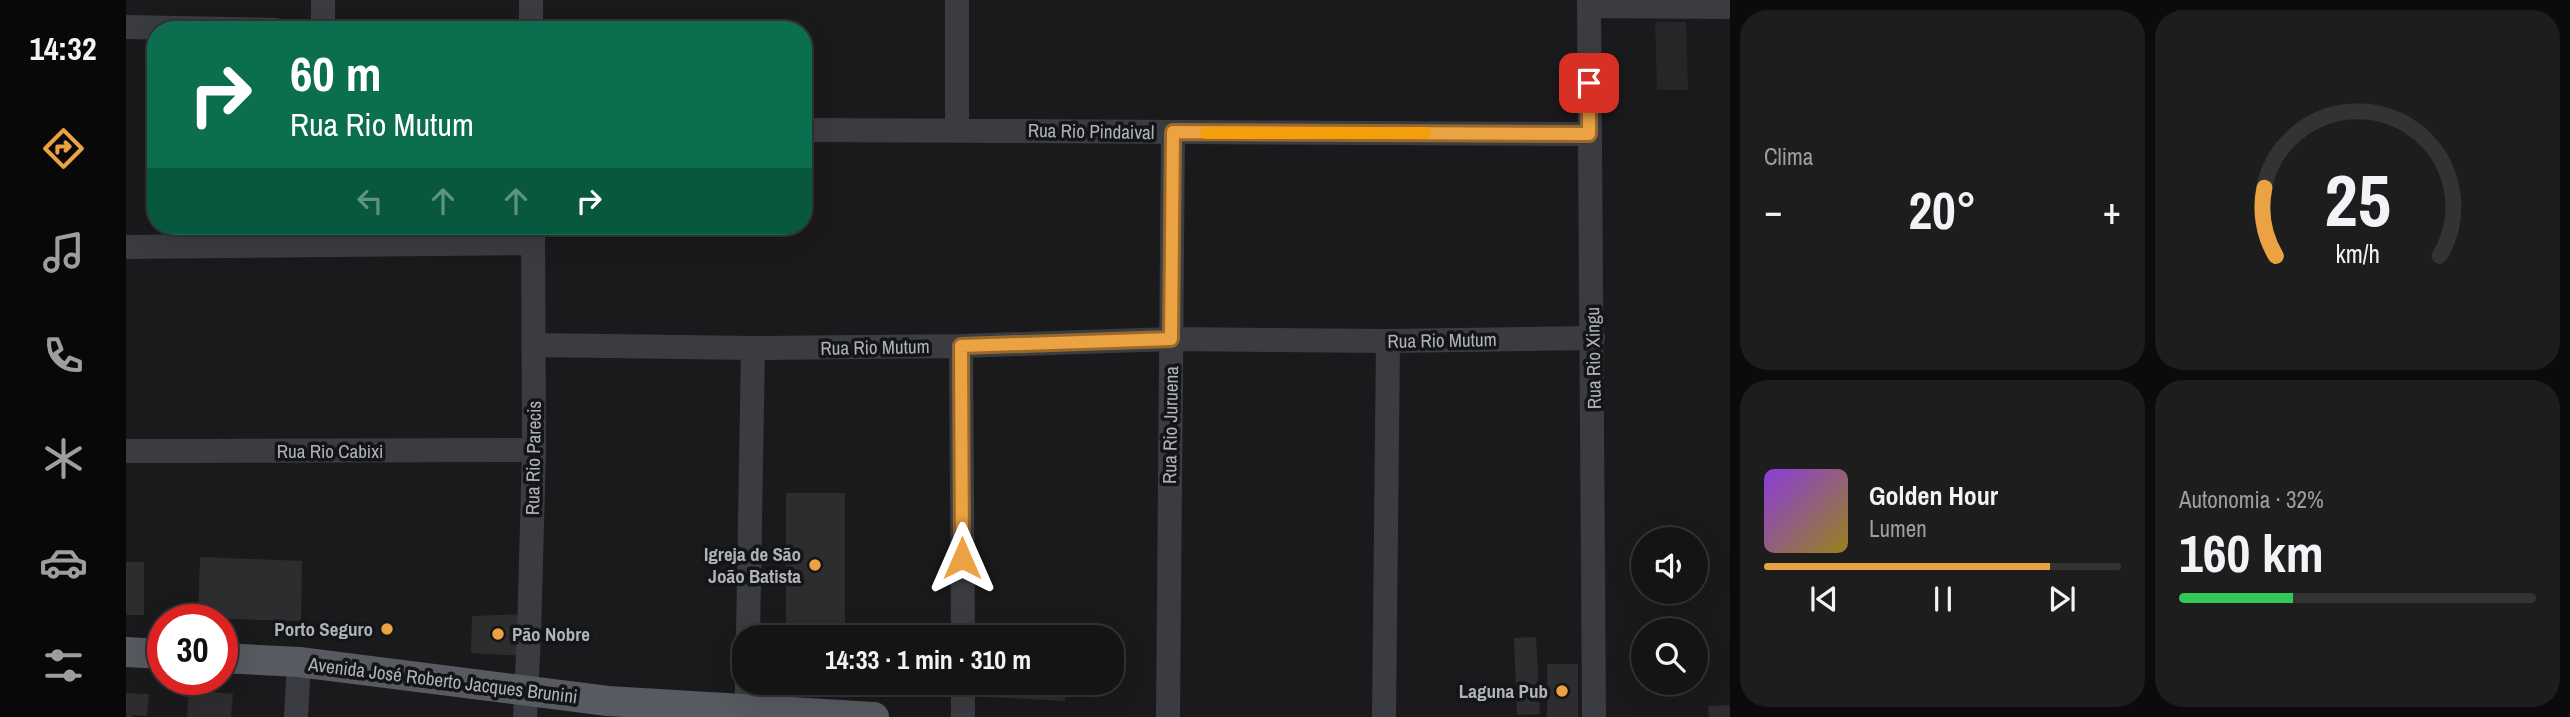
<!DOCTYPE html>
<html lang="pt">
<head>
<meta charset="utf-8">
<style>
	:root { --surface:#141415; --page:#1d1d1e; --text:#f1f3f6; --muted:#9d9ea0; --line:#333334; --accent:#eba243 }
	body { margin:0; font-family:"Archivo Narrow",sans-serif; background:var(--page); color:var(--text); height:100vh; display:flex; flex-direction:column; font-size:26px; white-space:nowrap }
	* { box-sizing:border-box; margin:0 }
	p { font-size:23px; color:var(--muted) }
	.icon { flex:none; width:38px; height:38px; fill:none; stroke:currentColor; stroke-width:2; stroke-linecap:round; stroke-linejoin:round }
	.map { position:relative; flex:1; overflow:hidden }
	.drawer { display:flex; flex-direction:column; gap:10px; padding:10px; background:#0b0b0c; width:840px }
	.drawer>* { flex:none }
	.hud { position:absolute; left:21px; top:21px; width:665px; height:214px; border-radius:28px; box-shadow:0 7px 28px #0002,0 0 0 2px var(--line); background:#0b6e4f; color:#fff; overflow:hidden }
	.fabs { position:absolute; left:1505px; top:527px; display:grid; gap:14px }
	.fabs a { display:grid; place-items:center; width:77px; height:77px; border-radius:50%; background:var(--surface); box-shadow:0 7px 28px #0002,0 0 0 2px var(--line); font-size:35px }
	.speed { position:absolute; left:21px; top:604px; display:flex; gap:14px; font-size:35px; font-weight:700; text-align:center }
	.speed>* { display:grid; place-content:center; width:91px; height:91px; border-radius:50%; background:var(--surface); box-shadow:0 7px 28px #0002,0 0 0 2px var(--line); line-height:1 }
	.speed .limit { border:10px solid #d22; background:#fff; color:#111 }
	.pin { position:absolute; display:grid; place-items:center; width:60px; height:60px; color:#fff; margin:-30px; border-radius:14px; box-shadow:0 4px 10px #0006 }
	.me { position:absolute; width:77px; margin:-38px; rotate:0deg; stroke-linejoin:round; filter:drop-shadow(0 0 5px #0008) }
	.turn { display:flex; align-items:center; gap:24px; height:147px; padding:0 28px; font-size:32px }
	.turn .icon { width:91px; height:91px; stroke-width:2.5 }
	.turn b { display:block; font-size:49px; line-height:60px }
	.lanes { display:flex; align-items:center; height:66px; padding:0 28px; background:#0003; justify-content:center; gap:35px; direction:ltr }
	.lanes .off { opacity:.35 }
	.big { font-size:52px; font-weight:800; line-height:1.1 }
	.drawer .widget { flex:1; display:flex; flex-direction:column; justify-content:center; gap:10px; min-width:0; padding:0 24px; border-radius:28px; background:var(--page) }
	.drawer .dial { align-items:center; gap:0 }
	.dial svg { height:182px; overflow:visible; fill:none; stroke:var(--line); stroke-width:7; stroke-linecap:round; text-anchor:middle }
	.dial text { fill:var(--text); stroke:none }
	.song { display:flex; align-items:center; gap:21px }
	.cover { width:84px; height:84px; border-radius:10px; background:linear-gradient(135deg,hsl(270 70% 55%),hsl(50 70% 35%)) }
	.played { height:7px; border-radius:4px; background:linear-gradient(90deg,var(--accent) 80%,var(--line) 80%) }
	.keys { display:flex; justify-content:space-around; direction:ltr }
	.heat { display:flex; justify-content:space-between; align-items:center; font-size:38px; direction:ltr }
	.charge { height:10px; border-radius:5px; background:linear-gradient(90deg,#34c759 32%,var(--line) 0) }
	.drawer .tiles { flex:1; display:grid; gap:10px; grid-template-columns:repeat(2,1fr) }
	.trip { position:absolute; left:606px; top:625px; width:392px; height:70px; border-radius:28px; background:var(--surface); box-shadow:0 7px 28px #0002,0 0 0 2px var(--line); font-weight:800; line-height:70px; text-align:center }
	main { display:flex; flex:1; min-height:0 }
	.tabs { display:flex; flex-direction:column; width:126px; justify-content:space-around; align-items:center; background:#080808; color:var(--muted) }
	.tabs .icon { width:49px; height:49px }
	.tabs .active { color:var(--accent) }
	.tabs b { font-size:32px; color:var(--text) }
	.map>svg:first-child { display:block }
</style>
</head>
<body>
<main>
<nav class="tabs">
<b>14:32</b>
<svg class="icon active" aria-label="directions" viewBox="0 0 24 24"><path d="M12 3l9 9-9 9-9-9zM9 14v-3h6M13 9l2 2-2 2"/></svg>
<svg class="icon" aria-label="music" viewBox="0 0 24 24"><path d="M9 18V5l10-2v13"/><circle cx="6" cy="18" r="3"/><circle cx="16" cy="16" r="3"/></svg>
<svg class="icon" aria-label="phone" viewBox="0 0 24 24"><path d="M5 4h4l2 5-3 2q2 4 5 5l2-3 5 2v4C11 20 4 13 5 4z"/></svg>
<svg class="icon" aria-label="climate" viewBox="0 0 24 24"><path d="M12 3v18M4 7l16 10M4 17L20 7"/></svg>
<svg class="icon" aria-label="car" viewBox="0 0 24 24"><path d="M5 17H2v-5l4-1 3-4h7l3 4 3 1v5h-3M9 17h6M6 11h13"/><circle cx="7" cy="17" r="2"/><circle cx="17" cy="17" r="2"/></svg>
<svg class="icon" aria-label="filters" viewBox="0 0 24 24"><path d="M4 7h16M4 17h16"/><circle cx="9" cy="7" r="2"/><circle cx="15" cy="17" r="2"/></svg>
</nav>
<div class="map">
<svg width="1604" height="717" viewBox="0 0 1604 717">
	<rect width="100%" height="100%" fill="#1a1a1c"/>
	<path fill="#262629" d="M1529,22H1560L1562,90H1531Z"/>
	<path fill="#2d2d30" d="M660,493H719V637H660Z
		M74,557L176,561L175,621L72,618Z
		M0,562H18V615H0Z
		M399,614L398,656L345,653L346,616Z
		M1410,637L1414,714L1391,715L1388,638Z
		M1421,664H1452V717H1421Z
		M861,682H940L939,701L860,697Z
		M63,690L107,694L105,717H61Z
		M0,693L23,694L21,716L6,715V717H0Z
		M1604,705V717H1583L1582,706Z"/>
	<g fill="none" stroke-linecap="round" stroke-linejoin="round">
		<path stroke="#3b3c41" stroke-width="24" d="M1463,0L1468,717
			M1463,6L1604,7
			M0,27L149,30
			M197,30V0
			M405,30V0
			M677,130L1463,134
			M831,130V0
			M0,247L407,243
			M408,345L627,348L835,346L1045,339L1262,341L1467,338
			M835,346L837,637
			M0,451L408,450
			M622,637L627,348
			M837,682V717
			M170,717L173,662
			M399,717L403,635L408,450L407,226
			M620,717L621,682
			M1042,717L1047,133
			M1258,717L1262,341"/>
		<path stroke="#575a60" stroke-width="30" d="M0,652L37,654
			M96,658L173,662L482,701L748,717"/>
	</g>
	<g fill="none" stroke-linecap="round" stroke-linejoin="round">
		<g stroke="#99692c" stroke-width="18">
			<path id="route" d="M836,558L835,346L1045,339L1047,132L1463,134V83"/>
		</g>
		<use href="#route" stroke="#eba243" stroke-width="12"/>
		<path stroke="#f59e0b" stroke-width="12" d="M1080,133H1299"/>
	</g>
	<g fill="#eba243" stroke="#151517" stroke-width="2.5">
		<circle cx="689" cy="565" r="7"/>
		<circle cx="261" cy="629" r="7"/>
		<circle cx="372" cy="634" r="7"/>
		<circle cx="1436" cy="691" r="7"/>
	</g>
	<g text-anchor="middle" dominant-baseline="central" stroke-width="7" stroke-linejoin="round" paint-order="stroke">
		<g font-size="19" fill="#adb3bb" stroke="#151517">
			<text transform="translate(965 131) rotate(1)">Rua Rio Pindaival</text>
			<text transform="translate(1316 340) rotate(-1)">Rua Rio Mutum</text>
			<text transform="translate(749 347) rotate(-1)">Rua Rio Mutum</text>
			<text transform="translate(1467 358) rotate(-91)">Rua Rio Xingu</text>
			<text transform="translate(1044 425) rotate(-89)">Rua Rio Juruena</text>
			<text x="204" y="451">Rua Rio Cabixi</text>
			<text transform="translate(407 458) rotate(-89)">Rua Rio Parecis</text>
			<text transform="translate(317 680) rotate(7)">Avenida José Roberto Jacques Brunini</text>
		</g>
		<g font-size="19" font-weight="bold" fill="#adb3bb" stroke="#151517" text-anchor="end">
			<text x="675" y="554">Igreja de São<tspan x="675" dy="22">João Batista</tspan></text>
			<text x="247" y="629">Porto Seguro</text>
			<text x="386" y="634" text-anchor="start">Pão Nobre</text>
			<text x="1422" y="691">Laguna Pub</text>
		</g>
	</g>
</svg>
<div class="fabs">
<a><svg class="icon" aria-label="sound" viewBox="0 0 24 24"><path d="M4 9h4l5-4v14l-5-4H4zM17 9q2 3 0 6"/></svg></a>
<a><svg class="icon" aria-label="search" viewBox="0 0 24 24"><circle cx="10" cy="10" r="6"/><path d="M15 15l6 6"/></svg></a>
</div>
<div class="speed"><div class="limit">30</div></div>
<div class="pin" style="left:1463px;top:83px;background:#d93025"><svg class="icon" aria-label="arrive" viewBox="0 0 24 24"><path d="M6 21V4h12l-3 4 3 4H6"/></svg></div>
<svg class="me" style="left:836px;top:558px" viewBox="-20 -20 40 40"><path d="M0-17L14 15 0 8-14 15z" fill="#eba243" stroke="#fff" stroke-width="4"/></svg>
<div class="trip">14:33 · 1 min · 310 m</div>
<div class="hud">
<div class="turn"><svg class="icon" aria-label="right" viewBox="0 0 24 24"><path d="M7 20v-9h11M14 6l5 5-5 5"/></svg><div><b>60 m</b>Rua Rio Mutum</div></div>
<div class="lanes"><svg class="icon off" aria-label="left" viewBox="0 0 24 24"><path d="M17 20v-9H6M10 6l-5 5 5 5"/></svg><svg class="icon off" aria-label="ahead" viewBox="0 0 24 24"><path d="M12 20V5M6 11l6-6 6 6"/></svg><svg class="icon off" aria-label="ahead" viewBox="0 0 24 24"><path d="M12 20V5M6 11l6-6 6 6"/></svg><svg class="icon" aria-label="right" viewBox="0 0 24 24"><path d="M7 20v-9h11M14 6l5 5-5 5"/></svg></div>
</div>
</div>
<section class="drawer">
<div class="tiles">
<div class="widget"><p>Clima</p>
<div class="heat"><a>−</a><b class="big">20°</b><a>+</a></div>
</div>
<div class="widget dial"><svg viewBox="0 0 100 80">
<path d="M14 69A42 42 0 1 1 86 69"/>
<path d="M14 69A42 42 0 0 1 9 39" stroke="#eba243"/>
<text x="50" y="56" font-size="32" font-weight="700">25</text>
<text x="50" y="72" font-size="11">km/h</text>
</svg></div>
<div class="widget">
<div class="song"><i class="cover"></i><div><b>Golden Hour</b><p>Lumen</p></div></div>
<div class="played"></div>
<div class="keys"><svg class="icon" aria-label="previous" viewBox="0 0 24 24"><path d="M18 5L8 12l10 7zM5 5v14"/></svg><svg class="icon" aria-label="pause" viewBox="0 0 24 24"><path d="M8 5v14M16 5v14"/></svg><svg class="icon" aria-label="next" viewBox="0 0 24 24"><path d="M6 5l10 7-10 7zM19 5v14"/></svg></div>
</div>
<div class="widget"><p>Autonomia · 32%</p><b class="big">160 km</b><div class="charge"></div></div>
</div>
</section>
</main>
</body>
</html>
